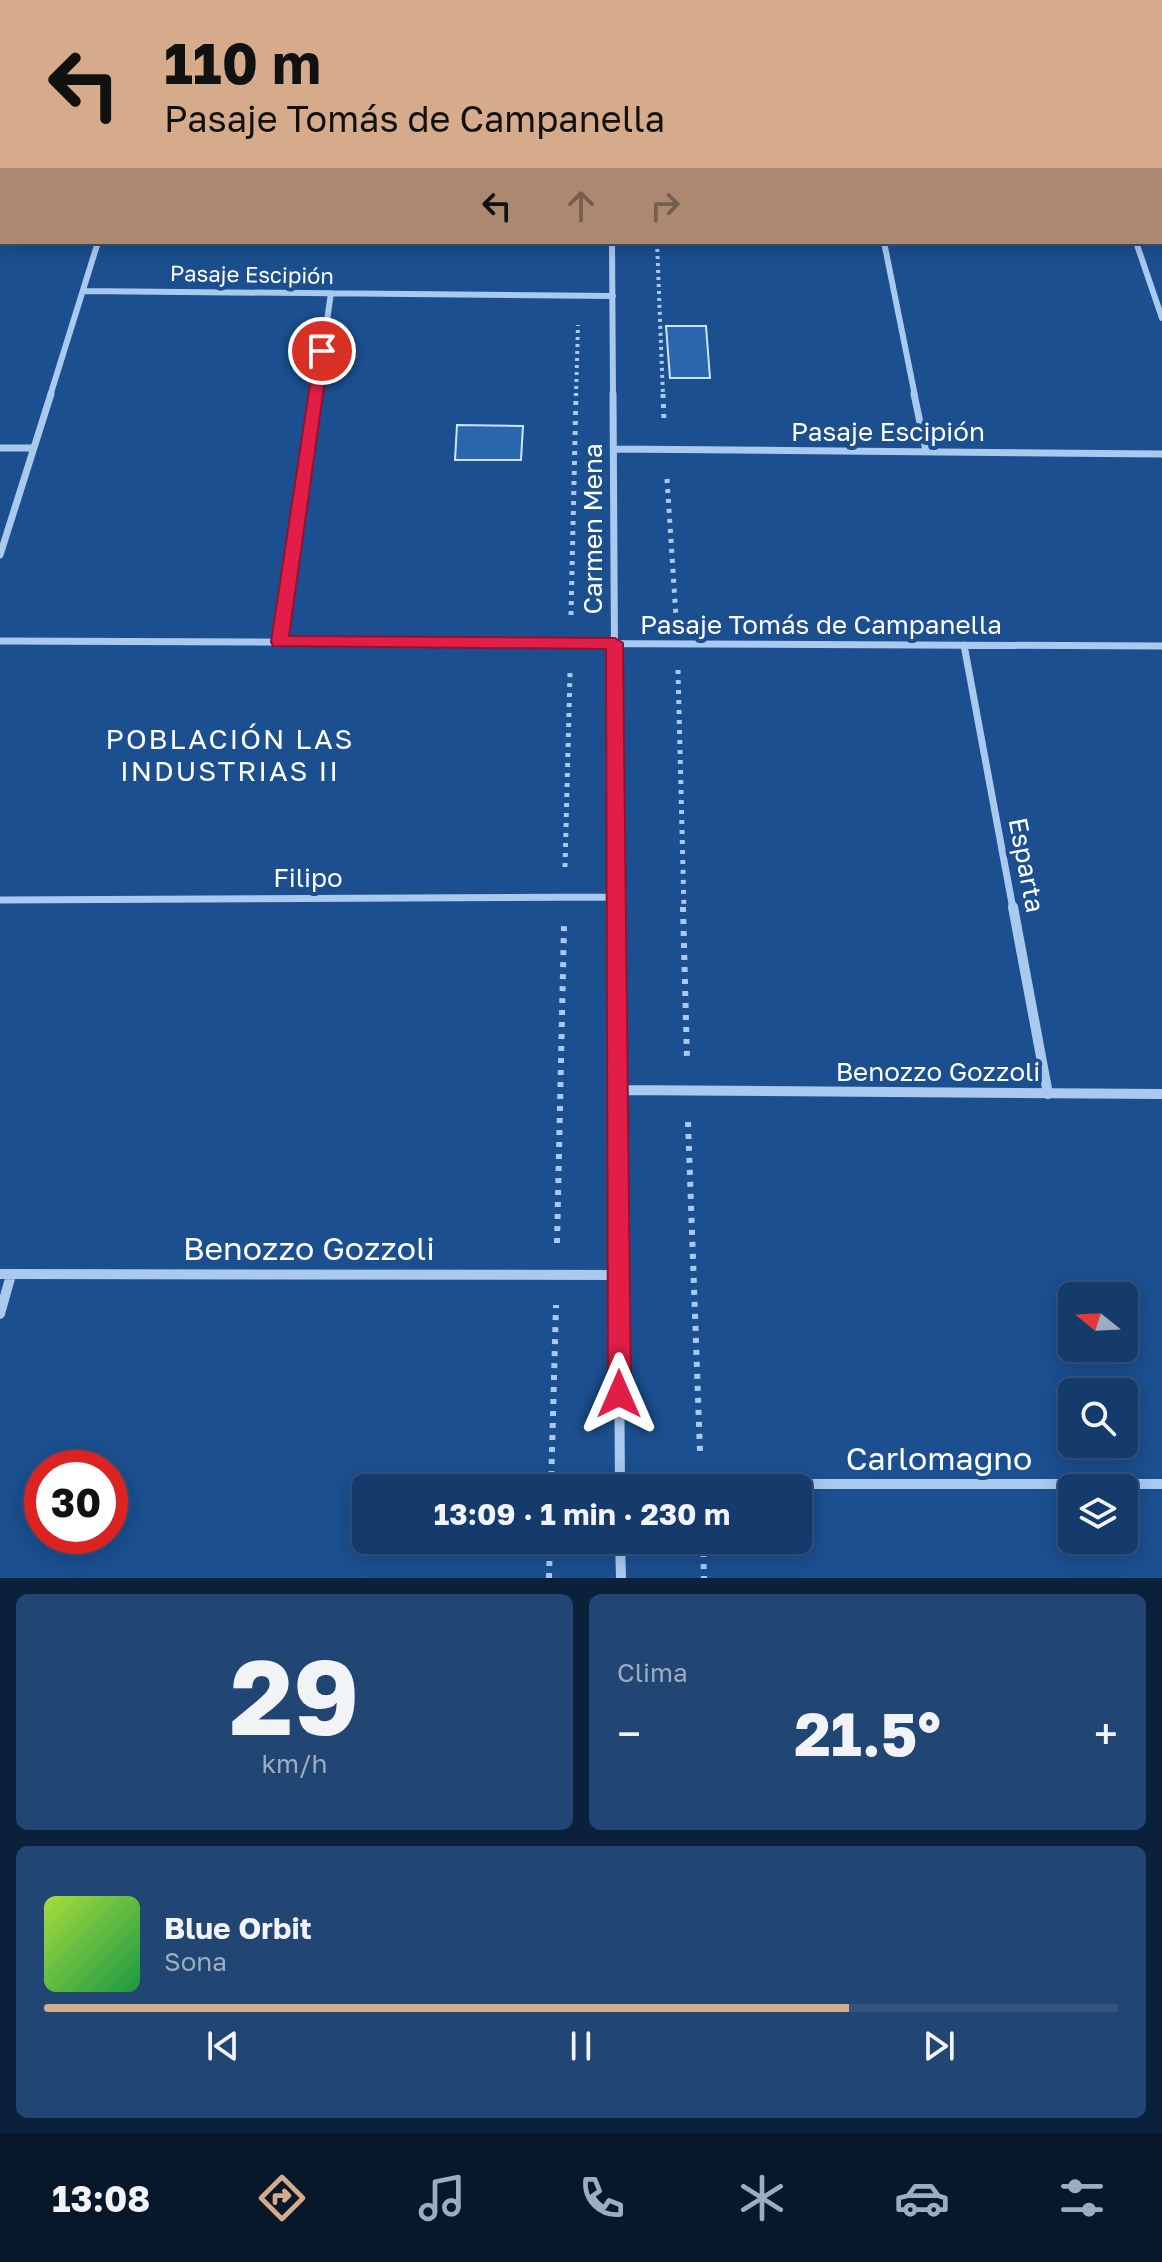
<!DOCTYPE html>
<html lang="es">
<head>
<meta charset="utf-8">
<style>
	:root { --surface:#143b6b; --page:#214673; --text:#f1f3f6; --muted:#9dadc1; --line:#33557e; --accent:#d6ab8b }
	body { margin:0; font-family:"Golos Text",sans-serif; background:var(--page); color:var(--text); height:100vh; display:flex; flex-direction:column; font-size:30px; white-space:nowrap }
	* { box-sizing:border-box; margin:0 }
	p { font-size:26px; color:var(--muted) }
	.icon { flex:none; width:44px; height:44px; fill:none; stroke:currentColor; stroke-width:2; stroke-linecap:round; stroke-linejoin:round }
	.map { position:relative; height:1578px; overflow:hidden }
	.panel { display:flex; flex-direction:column; gap:16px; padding:16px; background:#0b203b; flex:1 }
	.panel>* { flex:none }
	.banner { position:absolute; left:0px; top:0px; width:1162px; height:244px; box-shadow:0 4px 20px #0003,0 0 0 2px var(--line); background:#d6ab8b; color:#111; overflow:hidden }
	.needle { width:52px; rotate:288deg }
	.fabs { position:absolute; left:1058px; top:1282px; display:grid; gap:16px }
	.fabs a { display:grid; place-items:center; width:80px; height:80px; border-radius:12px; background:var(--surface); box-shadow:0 4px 20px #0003,0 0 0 2px var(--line); font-size:40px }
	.speed { position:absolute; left:24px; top:1450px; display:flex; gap:16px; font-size:40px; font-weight:700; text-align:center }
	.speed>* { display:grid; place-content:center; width:104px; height:104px; border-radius:50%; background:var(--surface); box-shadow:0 4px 20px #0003,0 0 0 2px var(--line); line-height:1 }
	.speed .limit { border:12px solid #d22; background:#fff; color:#111 }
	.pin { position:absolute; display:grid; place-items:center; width:68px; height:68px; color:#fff; margin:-34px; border:4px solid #fff; border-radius:50%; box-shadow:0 2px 8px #0007 }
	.me { position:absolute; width:88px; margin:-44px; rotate:0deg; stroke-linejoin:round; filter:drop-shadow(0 0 6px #0008) }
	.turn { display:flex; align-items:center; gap:28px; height:168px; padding:0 32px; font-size:36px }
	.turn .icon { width:104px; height:104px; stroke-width:2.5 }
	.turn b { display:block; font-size:56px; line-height:68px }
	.lanes { display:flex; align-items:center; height:76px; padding:0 32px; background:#0003; justify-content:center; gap:40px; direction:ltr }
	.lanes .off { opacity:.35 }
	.big { font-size:60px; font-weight:700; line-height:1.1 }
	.panel .tile { flex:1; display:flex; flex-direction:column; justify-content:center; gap:12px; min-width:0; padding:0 28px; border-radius:12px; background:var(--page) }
	.panel .dial { align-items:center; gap:0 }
	.dial b { font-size:104px; line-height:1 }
	.song { display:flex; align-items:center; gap:24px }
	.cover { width:96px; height:96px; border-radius:12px; background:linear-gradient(135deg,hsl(80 70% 55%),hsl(140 70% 35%)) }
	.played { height:8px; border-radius:4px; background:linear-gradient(90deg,var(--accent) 75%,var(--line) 75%) }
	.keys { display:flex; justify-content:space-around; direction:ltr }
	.heat { display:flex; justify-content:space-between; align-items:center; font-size:44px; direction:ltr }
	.panel .tiles { flex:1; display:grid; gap:16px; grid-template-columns:1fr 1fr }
	.tile:last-child { grid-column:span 2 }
	.trip { position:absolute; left:352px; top:1474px; width:460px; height:80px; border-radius:12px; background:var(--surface); box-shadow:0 4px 20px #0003,0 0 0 2px var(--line); font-weight:700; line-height:80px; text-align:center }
	.dock { display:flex; height:128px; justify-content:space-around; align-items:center; background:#08182b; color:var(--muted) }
	.dock .icon { width:56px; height:56px }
	.dock .active { color:var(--accent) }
	.dock b { font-size:36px; color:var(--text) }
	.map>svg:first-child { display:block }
</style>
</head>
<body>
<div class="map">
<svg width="1162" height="1578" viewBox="0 0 1162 1578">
	<rect width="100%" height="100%" fill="#1b4f8f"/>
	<path fill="#2a66ad" stroke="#cfe3fa" stroke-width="2" d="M782,0H868L780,2Z
		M666,326H706L710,378H670Z
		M457,425L523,426L521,460H455Z"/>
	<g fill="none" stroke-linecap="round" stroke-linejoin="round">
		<path stroke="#a9c9ee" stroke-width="4" stroke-dasharray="3 4" stroke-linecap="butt" d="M657,242L663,396
			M576,396L578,325"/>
		<path stroke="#a9c9ee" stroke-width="5" stroke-dasharray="4 6" stroke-linecap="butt" d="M663,394L664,421
			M667,479L676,617
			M571,615L576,394
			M678,670L684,909
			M565,867L570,673"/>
		<path stroke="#a9c9ee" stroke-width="6" stroke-dasharray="5 7" stroke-linecap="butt" d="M683,907L687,1060
			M688,1122L700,1452
			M557,1243L564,925
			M551,1488L556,1305
			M703,1540L704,1578
			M549,1578L550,1540"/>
		<path stroke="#a9c9ee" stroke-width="6" d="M612,242L613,396
			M884,242L915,396
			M1136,242L1162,318
			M83,291L613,296
			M50,396L98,242
			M316,396L331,293"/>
		<path stroke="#a9c9ee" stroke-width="7" d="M613,394L616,909
			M914,394L926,451
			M0,448H33
			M614,449L1162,454
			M0,555L51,394
			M0,641L1162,646
			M279,642L316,394
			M964,645L1013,909
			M0,900L616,897"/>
		<path stroke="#a9c9ee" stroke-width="10" d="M616,907L620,1488
			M1013,907L1048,1094
			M618,1090L1162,1094
			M0,1274L619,1275
			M0,1314L11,1275
			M620,1484H1162
			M620,1540L621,1578"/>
		<path fill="#d6e6fa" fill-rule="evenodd" d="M0,29H2V35H0Z
			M0,101H2V107H0Z
			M1160,101H1162V107H1160Z
			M1160,179H1162V185H1160Z"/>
	</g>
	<path fill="#e11d48" stroke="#92132f" stroke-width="2" d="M322,346L329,351L289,636L615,638L623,643L631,1394L628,1402L619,1405L611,1402L608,1394L606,649L273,646L271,642L315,351Z"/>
	<g text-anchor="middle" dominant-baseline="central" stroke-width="8" stroke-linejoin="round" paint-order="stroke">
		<g font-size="22" fill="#fff" stroke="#1b4f8f">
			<text transform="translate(252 274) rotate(1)">Pasaje Escipión</text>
		</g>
		<g font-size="26" fill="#fff" stroke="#1b4f8f">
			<text x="888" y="431">Pasaje Escipión</text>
			<text transform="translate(592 529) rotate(-90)">Carmen Mena</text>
			<text x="821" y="624">Pasaje Tomás de Campanella</text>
			<text transform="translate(1027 865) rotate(79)">Esparta</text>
			<text x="308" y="877">Filipo</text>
			<text x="938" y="1071">Benozzo Gozzoli</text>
		</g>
		<g font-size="28" letter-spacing="2" fill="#fff" stroke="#1b4f8f">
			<text x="230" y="738">POBLACIÓN LAS<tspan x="230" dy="32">INDUSTRIAS II</tspan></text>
		</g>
		<g font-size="32" fill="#fff" stroke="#1b4f8f">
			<text x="309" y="1248">Benozzo Gozzoli</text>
			<text x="939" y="1458">Carlomagno</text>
		</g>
	</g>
</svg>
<div class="fabs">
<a><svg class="needle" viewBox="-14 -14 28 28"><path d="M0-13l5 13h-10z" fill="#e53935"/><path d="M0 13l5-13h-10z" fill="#9dadc1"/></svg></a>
<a><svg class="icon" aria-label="search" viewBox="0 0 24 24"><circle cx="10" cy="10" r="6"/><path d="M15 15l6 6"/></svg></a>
<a><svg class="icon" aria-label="layers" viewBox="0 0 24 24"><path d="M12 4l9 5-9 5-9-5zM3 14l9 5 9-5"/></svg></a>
</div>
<div class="speed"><div class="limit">30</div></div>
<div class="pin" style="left:322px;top:351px;background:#d93025"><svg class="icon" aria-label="arrive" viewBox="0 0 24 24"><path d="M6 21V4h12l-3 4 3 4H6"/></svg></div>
<svg class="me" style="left:619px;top:1394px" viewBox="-20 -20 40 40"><path d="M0-17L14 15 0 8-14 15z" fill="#e11d48" stroke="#fff" stroke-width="4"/></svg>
<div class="trip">13:09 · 1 min · 230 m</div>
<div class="banner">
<div class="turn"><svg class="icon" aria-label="left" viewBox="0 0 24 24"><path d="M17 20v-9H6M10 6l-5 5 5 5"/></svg><div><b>110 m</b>Pasaje Tomás de Campanella</div></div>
<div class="lanes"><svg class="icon" aria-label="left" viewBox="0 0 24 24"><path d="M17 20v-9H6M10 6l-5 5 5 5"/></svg><svg class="icon off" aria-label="ahead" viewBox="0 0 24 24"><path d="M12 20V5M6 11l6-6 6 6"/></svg><svg class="icon off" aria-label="right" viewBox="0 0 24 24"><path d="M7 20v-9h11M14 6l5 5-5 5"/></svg></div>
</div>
</div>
<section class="panel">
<div class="tiles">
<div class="tile dial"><b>29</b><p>km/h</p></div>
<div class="tile"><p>Clima</p>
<div class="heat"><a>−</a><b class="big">21.5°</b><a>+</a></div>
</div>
<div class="tile">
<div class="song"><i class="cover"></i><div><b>Blue Orbit</b><p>Sona</p></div></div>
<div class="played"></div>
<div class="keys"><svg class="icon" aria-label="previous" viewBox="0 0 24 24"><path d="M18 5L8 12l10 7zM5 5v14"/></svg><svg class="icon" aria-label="pause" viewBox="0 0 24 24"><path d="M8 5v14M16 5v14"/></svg><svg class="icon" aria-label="next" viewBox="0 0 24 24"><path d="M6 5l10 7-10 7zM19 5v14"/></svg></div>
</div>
</div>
</section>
<nav class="dock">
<b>13:08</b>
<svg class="icon active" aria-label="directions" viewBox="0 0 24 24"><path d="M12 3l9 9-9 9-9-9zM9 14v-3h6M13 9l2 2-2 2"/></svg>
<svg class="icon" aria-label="music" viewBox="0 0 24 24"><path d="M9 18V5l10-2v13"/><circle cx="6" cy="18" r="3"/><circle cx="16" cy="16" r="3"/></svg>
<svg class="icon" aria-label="phone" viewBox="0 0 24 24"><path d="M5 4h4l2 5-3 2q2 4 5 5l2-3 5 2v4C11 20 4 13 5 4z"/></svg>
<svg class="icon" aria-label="climate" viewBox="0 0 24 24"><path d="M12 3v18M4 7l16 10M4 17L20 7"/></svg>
<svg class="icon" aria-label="car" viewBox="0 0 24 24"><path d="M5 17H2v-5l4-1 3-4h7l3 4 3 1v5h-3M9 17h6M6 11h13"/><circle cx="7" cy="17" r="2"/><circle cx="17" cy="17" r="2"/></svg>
<svg class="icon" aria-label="filters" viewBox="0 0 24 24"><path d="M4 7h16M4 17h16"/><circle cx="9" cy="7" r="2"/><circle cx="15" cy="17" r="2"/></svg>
</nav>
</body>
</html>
